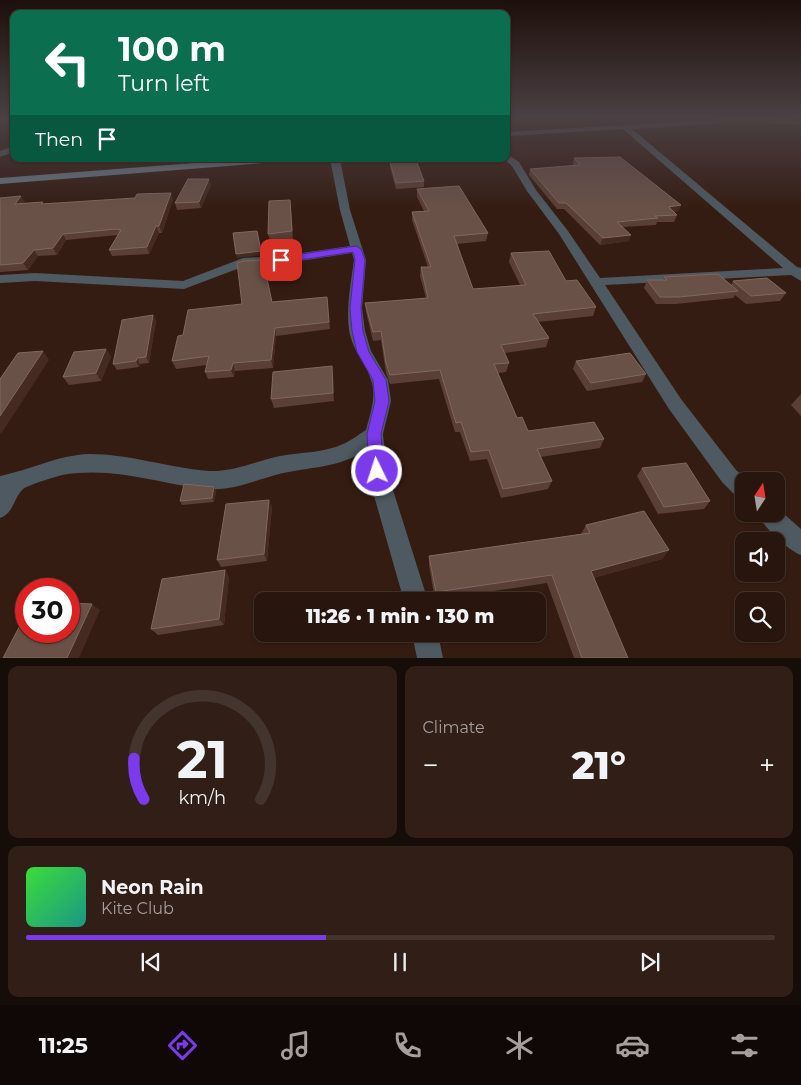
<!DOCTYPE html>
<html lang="en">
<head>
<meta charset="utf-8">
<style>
	:root { --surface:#28150e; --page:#301e17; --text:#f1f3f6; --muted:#a59f9e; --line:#44342e; --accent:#7c3aed }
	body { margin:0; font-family:Montserrat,sans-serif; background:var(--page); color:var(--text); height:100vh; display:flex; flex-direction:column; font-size:19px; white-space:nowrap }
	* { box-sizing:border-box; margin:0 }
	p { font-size:16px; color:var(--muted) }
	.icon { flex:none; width:28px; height:28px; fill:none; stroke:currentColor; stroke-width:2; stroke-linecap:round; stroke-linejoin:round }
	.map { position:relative; height:658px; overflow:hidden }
	.side { display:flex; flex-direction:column; gap:8px; padding:8px; background:#160c08; flex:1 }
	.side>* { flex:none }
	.banner { position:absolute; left:10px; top:10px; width:500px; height:152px; border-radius:10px; box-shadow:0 1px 4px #0004,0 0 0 1px var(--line); background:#0b6e4f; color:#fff; overflow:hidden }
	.needle { width:32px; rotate:12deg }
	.controls { position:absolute; left:735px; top:472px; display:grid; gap:10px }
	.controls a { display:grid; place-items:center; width:50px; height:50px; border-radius:10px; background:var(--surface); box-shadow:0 1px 4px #0004,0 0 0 1px var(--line); font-size:25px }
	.speed { position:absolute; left:15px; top:578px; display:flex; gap:10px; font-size:25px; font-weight:700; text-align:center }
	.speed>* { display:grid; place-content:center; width:65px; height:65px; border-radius:50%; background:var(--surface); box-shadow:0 1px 4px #0004,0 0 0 1px var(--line); line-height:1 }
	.speed .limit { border:8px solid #d22; background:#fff; color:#111 }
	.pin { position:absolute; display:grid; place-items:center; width:42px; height:42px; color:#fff; margin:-21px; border-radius:10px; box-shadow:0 2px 8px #0006 }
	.me { position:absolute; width:55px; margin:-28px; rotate:356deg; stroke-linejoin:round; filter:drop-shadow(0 0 4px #0008) }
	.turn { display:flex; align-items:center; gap:18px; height:105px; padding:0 25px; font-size:22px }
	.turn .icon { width:65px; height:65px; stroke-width:2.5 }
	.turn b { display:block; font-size:35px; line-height:42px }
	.then { display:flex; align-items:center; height:48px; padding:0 25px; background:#0003; gap:10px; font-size:19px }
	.big { font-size:38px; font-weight:800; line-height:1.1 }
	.side .card { flex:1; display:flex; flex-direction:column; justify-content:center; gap:8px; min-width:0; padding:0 18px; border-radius:10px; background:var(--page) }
	.side .dial { align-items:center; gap:0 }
	.dial svg { height:130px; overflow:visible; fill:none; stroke:var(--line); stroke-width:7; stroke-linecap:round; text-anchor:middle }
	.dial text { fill:var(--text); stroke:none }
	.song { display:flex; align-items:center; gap:15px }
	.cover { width:60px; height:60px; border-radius:8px; background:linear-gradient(135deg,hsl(120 70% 55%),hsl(170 70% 35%)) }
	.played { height:5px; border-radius:2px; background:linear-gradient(90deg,var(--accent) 40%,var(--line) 40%) }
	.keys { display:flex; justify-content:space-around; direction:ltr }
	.heat { display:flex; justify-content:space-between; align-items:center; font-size:28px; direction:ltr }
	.side .tiles { flex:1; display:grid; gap:8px; grid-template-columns:1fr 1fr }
	.card:last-child { grid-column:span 2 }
	.trip { position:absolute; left:254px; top:592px; width:292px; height:50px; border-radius:10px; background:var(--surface); box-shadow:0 1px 4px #0004,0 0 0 1px var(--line); font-weight:800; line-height:50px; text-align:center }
	.tabs { display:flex; height:80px; justify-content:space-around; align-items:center; background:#100806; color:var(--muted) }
	.tabs .icon { width:35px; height:35px }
	.tabs .current { color:var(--accent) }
	.tabs b { font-size:22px; color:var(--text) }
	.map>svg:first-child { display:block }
</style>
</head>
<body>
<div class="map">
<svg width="801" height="658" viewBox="0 0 801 658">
	<rect width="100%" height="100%" fill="#351c12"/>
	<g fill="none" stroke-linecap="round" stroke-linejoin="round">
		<path fill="#4e5961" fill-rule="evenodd" d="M727,119L801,120V124L727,123L632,129L797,267L801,268V281L791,275L605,285L681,399L736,470L749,481H744V499L737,497L722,482L669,409L559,234L527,191L512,166L504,159H506V153L519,162L536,190L568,231L600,278L783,268L623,129L506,136V132Z
			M14,146V152L0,157V151Z
			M330,159H340L350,210L366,260L362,308L365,331L371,351L388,380L391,401L383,434L387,471L428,601H404L367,471L366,450C340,468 308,467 279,474C256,480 233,491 208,489C157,484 116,466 62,475C55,477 28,485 23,489C13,499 14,513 0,518V476C30,470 58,455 89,454C130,454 169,468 209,471C234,472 256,461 280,456C301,452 324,453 343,444C351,441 359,434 366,430C370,414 377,396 371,380C365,361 353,352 349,330C346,307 351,283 354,260L352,253L281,264L245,266L184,289L35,281L0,283V275L35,273L183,281L243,258L281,256L350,246L340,210Z
			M776,507L801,529V555C788,550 763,527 758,514H776Z
			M412,634H438L443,658H417Z"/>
		<path fill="#657784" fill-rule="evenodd" d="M246,159H282L277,162L0,184V178Z"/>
	</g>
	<path fill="#5a3f36" d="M0,118H14V122L0,121Z
		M574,158L681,205L678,211L674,212L677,215L674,222H657L656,225L623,227L629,241L600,245L564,209H557L529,175L530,169L574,166L573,164Z
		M390,162L424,181V187L396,189L390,167Z
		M211,185L201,208L177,210L175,203Z
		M417,189L488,233L486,241L457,244L473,289L520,285L509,262L511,253L566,281L596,307L593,316L538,322L549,338L546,347L504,353L509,363L506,372L498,373L517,418L528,431L604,439L600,448L540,457L552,481L548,489L501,498L487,459L470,461L460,432H455L439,379L390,384L386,373L381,340L373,341L366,312L365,303L426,298L420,276L421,267H428L412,220V212L424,211L417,197Z
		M0,198L25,202L24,203L44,204L173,199L162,233H159L149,254L112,256L109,250L118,235L66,240L57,255L38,256L28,270L0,272Z
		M291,207L293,239L270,241L268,234Z
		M664,277L731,285L733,281L786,293L780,301L746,304L735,295L733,298L676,304H656L644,288L647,280H663Z
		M327,297L330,329L276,336L273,368L235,371L234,377L208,379L205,372L207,365L176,369L172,361L183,335L272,302Z
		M153,315L156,321L149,363L140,364L139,367L117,370L113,364Z
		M106,349L111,357L101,381L69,385L63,377Z
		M576,361L646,374L642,382L587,391L573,369Z
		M333,374L334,401L274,408L271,399Z
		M801,394V416L791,405Z
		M642,468L710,501L704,509L658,514L637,476Z
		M214,487L216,491L214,502L182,505L180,501Z
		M272,507L267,561L221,567L217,560Z
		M586,525L669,550L662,559L593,578L628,658H574L547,583L435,600L429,565V556L581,534Z
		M225,570L229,577L224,625L158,635L151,629Z"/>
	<path fill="#442a20" d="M209,179L211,185L201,208L199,202Z
		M171,193L173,199L162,233L159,226Z
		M21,196L25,202L19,210L15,204Z
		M290,200L291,207L293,239L292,231Z
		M681,205L678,211L666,213L669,207Z
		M156,226L159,233L149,254L147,247Z
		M257,231L262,255L237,258L236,254Z
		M63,234L66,240L57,255L53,248Z
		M631,235L629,241L600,245L603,238Z
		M34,250L38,256L28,270L23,263Z
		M153,315L156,321L149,363L146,357Z
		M275,328L276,336L273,368L271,360Z
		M106,349L111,357L101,381L96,373Z
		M43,351L49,360L1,434L0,432V416Z
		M137,358L140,364L139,367L136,361Z
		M233,363L235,371L234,377L231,370Z
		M332,366L333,374L334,401L333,393Z
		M214,487L216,491L214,502L212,498Z
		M269,500L272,507L267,561L264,554Z
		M669,550L662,559L585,580L591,571Z
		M225,570L229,577L224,625L219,619Z
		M92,604L100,610L79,658H67Z"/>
	<path fill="#6a5147" stroke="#80685f" d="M620,157L681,205L669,207L677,215L655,216L658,218L617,222L631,235L603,238L566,203H559L530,169L580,165L574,158Z
		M416,160L424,181L396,183L390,162Z
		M188,179H209L199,202L175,203Z
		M459,186L488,233L454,236L473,289L526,285L511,253L549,251L566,281L577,280L596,307L533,314L549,338L501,345L509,363L494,364L517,418L522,417L528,431L594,422L604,439L537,449L552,481L503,489L489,450L471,452L461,422L456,423L440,370L390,375L386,363L381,331L373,332L365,303L428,298L421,267H431L412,212L429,211L417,189Z
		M171,193L159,226H156L147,247L109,250L121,230L116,229L63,234L53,248L34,250L23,263L0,265V198L21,196L15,204L43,202L41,204L135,198L137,194Z
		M290,200L292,231L268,234L269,201Z
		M257,231L261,251L236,254L233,233Z
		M263,260L272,302L327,297L329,322L275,328L271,360L233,363L231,370L205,372L209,356L172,361L178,336L183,335L188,310L242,304L237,263L244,261Z
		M718,274L738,291L679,297H660L647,280H667L664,277Z
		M767,278L786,293L751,296L733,281Z
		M153,315L146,357L137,358L136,361L113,364L122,320Z
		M106,349L96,373L63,377L74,352Z
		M43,351L0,416V379L18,353Z
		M630,353L646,374L591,383L576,361Z
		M332,366L333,393L271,399L273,372Z
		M686,463L710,501L664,507L642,468Z
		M184,484L214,487L212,498L180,501Z
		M269,500L264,554L217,560L226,504Z
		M644,511L669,550L591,571L628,658H582L552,575L436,592L429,556L590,533L586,525Z
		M225,570L219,619L151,629L162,579Z
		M69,603L92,604L67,658H3L26,614V631H69Z"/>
	<linearGradient id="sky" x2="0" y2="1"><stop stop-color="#1d0f0a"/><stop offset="0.56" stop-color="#4b4044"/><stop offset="1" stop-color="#4b4044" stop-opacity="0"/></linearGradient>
	<rect width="801" height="210" fill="url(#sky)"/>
	<path fill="#7c3aed" stroke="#51269a" d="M356,246L361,249L365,260L361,308L363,331L369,352L386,380L389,401L381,434L384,471L382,476L377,478L371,476L369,471L367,434L375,401L373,380L357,352L352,331L350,308L355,260L353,252L281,263L276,260L281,257Z"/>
</svg>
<div class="controls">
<a><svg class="needle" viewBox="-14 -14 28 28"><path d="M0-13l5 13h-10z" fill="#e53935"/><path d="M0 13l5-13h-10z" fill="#a59f9e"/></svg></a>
<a><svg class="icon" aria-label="sound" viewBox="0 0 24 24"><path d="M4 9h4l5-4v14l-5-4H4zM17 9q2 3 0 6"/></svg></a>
<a><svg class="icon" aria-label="search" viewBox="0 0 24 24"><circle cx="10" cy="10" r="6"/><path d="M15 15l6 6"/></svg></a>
</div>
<div class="speed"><div class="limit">30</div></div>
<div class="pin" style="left:281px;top:260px;background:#d93025"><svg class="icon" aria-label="arrive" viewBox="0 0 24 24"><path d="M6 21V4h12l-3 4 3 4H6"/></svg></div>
<svg class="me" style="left:377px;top:471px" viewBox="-20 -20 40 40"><circle r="17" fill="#7c3aed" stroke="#fff" stroke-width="3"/><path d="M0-11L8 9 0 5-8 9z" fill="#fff"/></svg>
<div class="trip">11:26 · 1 min · 130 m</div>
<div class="banner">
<div class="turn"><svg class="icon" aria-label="left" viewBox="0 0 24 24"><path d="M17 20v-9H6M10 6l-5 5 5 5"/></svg><div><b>100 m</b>Turn left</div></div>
<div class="then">Then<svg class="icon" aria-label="arrive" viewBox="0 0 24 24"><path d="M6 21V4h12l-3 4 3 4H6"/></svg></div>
</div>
</div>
<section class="side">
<div class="tiles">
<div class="card dial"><svg viewBox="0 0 100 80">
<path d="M14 69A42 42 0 1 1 86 69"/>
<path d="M14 69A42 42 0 0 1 8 44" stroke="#7c3aed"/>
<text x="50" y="56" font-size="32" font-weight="700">21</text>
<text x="50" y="72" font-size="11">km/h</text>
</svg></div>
<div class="card"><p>Climate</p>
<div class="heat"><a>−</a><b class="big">21°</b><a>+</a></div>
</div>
<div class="card">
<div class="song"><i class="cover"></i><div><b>Neon Rain</b><p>Kite Club</p></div></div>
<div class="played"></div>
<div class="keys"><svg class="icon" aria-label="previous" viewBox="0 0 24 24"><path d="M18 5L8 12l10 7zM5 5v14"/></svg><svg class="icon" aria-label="pause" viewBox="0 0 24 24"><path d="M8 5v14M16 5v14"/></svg><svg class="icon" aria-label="next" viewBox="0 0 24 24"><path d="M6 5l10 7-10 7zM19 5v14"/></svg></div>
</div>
</div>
</section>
<nav class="tabs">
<b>11:25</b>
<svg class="icon current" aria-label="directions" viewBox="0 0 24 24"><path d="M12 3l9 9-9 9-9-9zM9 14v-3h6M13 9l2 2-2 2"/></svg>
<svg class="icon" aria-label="music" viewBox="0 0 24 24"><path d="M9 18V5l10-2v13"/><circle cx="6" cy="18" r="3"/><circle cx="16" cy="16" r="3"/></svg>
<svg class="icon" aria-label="phone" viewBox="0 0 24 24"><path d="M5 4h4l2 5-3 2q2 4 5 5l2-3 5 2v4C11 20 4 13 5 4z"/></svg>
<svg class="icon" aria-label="climate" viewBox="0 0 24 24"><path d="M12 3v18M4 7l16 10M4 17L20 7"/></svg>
<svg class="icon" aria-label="car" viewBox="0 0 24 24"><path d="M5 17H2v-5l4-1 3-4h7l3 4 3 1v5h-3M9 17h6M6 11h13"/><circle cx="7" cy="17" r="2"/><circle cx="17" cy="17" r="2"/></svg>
<svg class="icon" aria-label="filters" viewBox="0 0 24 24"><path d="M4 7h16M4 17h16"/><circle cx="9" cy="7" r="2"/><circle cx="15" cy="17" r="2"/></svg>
</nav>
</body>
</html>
